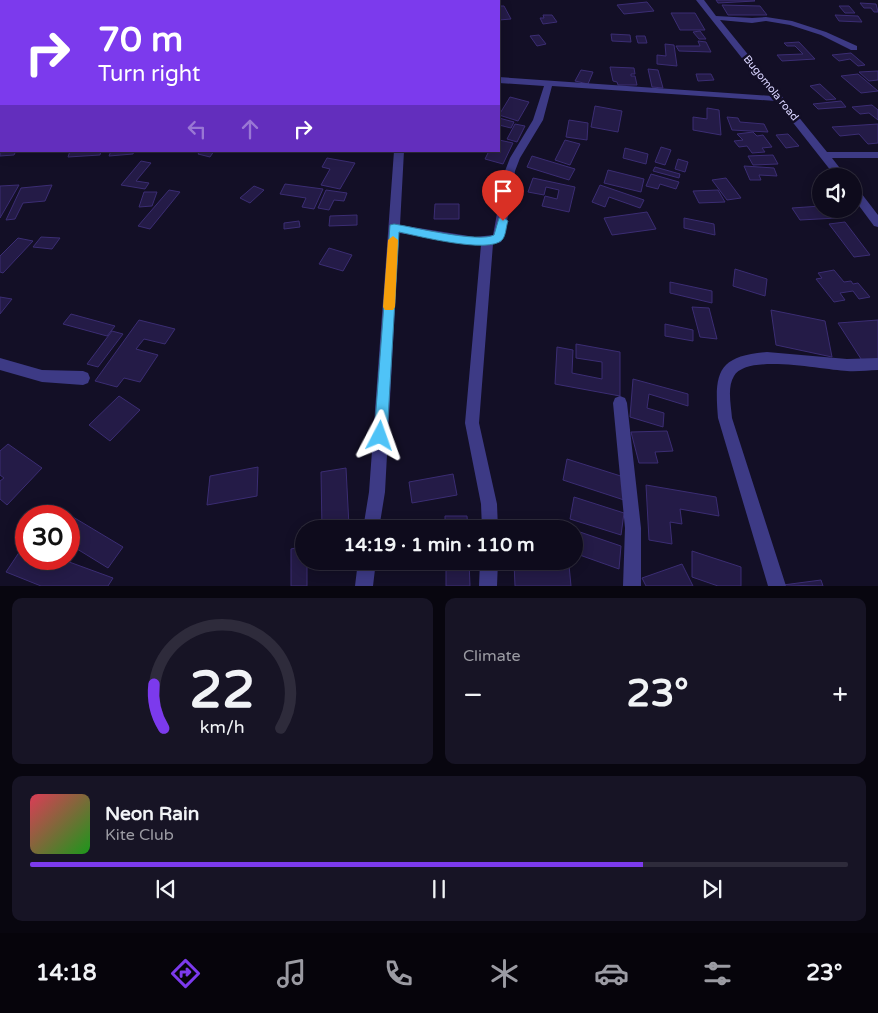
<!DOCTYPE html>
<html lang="en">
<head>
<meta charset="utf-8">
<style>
	:root { --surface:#0e0b1c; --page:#171425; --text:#f1f3f6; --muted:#9b9ba3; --line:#2e2b3b; --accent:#7c3aed }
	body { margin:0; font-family:"Varela Round",sans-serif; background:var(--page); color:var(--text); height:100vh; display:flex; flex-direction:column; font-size:19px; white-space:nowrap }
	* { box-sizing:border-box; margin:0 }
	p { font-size:16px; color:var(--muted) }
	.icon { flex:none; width:28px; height:28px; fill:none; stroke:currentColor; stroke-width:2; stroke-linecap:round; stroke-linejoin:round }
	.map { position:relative; height:586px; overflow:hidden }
	.panel { display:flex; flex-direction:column; gap:12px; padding:12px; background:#08060f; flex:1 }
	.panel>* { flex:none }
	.guide { position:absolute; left:0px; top:0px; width:500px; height:152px; box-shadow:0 2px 12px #0003,0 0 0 1px var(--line); background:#7c3aed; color:#fff; overflow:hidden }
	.controls { position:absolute; left:812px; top:168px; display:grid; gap:10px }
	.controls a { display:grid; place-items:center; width:50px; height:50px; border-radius:50%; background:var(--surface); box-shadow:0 2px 12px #0003,0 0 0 1px var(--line); font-size:25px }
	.speed { position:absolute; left:15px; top:505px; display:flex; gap:10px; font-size:25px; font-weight:700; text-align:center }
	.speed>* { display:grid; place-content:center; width:65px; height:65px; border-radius:50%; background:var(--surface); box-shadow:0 2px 12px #0003,0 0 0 1px var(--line); line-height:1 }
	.speed .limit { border:8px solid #d22; background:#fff; color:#111 }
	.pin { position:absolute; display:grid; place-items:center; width:42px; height:42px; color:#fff; margin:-51px -21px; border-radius:50% 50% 50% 0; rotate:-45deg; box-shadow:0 0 5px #0007 }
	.pin .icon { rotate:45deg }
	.me { position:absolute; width:55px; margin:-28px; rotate:4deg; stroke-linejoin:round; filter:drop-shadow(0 0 4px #0008) }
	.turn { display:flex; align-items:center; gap:18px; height:105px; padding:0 15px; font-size:22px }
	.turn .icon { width:65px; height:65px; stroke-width:2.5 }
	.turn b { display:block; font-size:35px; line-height:42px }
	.lanes { display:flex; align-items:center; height:48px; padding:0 15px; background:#0003; justify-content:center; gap:25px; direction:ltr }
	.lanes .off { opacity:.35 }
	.big { font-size:38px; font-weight:700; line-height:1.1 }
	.panel .widget { flex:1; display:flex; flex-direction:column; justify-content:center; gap:8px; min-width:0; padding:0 18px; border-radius:10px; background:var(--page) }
	.panel .dial { align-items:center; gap:0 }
	.dial svg { height:130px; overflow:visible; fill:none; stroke:var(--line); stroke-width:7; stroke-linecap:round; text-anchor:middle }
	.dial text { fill:var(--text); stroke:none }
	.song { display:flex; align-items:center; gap:15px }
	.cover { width:60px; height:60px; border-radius:8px; background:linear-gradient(135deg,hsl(350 70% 55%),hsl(120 70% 35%)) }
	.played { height:5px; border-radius:2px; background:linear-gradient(90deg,var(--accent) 75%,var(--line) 75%) }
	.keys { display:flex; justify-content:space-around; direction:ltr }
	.heat { display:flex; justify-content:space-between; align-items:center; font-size:28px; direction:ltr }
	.panel .tiles { flex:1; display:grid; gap:12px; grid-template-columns:1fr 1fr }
	.widget:last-child { grid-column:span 2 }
	.trip { position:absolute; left:295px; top:520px; width:288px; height:50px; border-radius:25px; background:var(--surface); box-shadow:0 2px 12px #0003,0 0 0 1px var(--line); font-weight:700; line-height:50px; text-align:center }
	.tab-bar { display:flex; height:80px; justify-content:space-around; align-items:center; background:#06040b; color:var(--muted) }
	.tab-bar .icon { width:35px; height:35px }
	.tab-bar .selected { color:var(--accent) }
	.tab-bar b { font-size:22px; color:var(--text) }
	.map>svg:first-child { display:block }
</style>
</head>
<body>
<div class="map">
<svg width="878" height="586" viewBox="0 0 878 586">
	<rect width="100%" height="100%" fill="#130f26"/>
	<path fill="#241b47" stroke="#3b2d73" d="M253,0L292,1L301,0L300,1H252Z
		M716,0H754L755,1L718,3Z
		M647,2L654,11L624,14L617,5Z
		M860,3L876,4L878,12H874L871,8H864Z
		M722,5L760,6L767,15H728Z
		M499,6H504L511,19L499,20Z
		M839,6H849L855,13H845Z
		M671,13H695L705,30H680Z
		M543,15H552L557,22L543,24L540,18H544Z
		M835,15L858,16L862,22L839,21Z
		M700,31L706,39H699L693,32Z
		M611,34L630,35L631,42L612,41Z
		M539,35L546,44L537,46L530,36Z
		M636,36H645L647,43H638Z
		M698,41L706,42L711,52L679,51L676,46H700Z
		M799,42L815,59L782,61L777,55L803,54L795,46H787L784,43Z
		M665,44L674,45L677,66L657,64V55L666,56Z
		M851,53L865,65L858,66L850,59L839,61L832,55Z
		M610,67L634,68L635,74H631V76H635L637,85H618L617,82L613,81Z
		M648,69L658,70L663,88L652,87Z
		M581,70L593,72L588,84L575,81Z
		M878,71V80L869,81L859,72Z
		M696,74H711L714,80L698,81Z
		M858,74L878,91L861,93L841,76Z
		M820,84L836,99L826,100L810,86Z
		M510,97L529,102L518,121L499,115Z
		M841,101L846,107L818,109L813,104Z
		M872,105L878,110V120L869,113L860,114L852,107Z
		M595,106L622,111L618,132L591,127Z
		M707,108L719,110L721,135L693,130V117L707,119Z
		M727,117L738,118L740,122L764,124L768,132L732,130Z
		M499,118L514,122L511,128L499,125Z
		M569,120L588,123L587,140L566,137Z
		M515,124L525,126L517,142L507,139Z
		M878,124V143L868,144L859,134L840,136L832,127Z
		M0,125L1,151H16L14,155L0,156Z
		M753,132L757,136L763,135L772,147L762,148L765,152L752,153L747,146L739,147L734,141L743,140L737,134Z
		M788,134L799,146L786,148L776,135Z
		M499,140L513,143L503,164L485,159L489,151H499Z
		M565,140L580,144L570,165L555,160Z
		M661,147L671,150L665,165L655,162Z
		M625,148L648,154L646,164L623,158Z
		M70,151H101L100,155L68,157Z
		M111,151H134L133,154L109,156Z
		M200,151H214L210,157L198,154Z
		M773,155L778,164L753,165L748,156Z
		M532,156L575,169L569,180L527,167Z
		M327,158L355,163L340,189L321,185L330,169L322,167Z
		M678,159L688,162L685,172L675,169Z
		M141,161L151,163L136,181L149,183L145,189L121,185Z
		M744,166L774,168L777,176L759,175L761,180H750Z
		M655,167L680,174L679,178L653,171Z
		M608,170L644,179L641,192L604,183Z
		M651,174L679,182L676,189L660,184L658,189L646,186Z
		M533,178L575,187L569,212L542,206L545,196L557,199L559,190L546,187L544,195L528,192Z
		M726,178L741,198L727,200L712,180Z
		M285,184L323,189L314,209L302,207L306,198L280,194Z
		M19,185L0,218V186Z
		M52,185L45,201L23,203L15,219L6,220L21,188Z
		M600,185L644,200L640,208L609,197L605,207L592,202Z
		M254,186L264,190L250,203L240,198Z
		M169,190L180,192L150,229L138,226Z
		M326,190L347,193L344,201L334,200L329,210L318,208Z
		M718,190L725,202L699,203L693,191Z
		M144,192H157L152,206L139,207Z
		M435,204H459V219H434Z
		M821,206V209H831L837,218L800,220L792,208Z
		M647,212L656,229L612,235L604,218Z
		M357,215V225L329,226L330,216Z
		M684,218L714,224L715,235L684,228Z
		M299,221L300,227L284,229V223Z
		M845,222L870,255L854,257L829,224Z
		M41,237L60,238L52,249L33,247Z
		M18,238L33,241L3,273L0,272V256Z
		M329,248L352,255L343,271L319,264Z
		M735,269L767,279L765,296L733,286Z
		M834,270L844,282L851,281L853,284L858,283L870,297L859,299L853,291L840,293L845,300L834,302L816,279L822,278L818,273Z
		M670,282L712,291V303L670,293Z
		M0,297L12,299L0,314Z
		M692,307L709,308L717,339L700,337Z
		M771,310L825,321L832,357L776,345Z
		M71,314L115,326L107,336L63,324Z
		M139,320L175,329L165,344L144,339L136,349L158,355L140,382L124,378L117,387L95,381Z
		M878,320V361L863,362L838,323Z
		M665,324L693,330V341L665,336Z
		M112,331L123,334L98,367L87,364Z
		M576,344L620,352V396L555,384L557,347L573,350L572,373L602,379V362L576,358Z
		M633,379L688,394V406L649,394L647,408L664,413L663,427L630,417Z
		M119,396L140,410L110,441L89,425Z
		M667,431L673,451L655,452L658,463H639L631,432Z
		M8,444L42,468L7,505L0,499V481L4,478L0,475V451Z
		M567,459L627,478L624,500L563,480Z
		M258,467L257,496L207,505L210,476Z
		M346,468L349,526L322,529L321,472Z
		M453,474L457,495L412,503L409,482Z
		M646,485L716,497L719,516L680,509L682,524L670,522L672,544L649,540Z
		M574,497L624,513L621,535L570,519Z
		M53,505L123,547L108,568L69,544V516H43Z
		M445,516H467L468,529H445Z
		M574,530L621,546L619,569L574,553Z
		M24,545L26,546V559H61L113,578L108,586H41L6,572Z
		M304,546V561H307V586H291V549Z
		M692,551L741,567V586H718L692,577Z
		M446,561H469L470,586H446Z
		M514,562L569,565L571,586H515Z
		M682,564L693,586H646L642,578Z
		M821,580L823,586L783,585Z"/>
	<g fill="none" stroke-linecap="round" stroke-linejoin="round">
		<path fill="#3d3a85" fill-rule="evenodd" d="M397,0H405V1H398Z
			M696,0H704L716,16L752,18L766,17L792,21L826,32L857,46V50H851L821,35L790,25L766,21L752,23L720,20L827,152H878V158H832L846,176H835L776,101L552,86L543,120L520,158L515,171L505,234L501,242L493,244L479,423L497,504L498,529H482L481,504L465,423L481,245L399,233L385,492L379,529H363L369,492L394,151H404L400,225L475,237L493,235L505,171L510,158L533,120L544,86L499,83V77L772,96Z
			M1,86V93L0,94V87Z
			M854,188L858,189L878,215V227L874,226L854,199Z
			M767,352L847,359L878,358V370C868,370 857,372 847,371C824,370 747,353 734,376C727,387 731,405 732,418L786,586H768L718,418C714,372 718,356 767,352Z
			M0,358L42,370L83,371L88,373L90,378L88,383L83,385L42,382L0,370Z
			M620,396L625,398L627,403L641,528V586H623L625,528L613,403L615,398Z
			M358,561H376L373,586H355Z
			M480,561H498L497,586H479Z"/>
	</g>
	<path fill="#4fc3f7" stroke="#337fa1" d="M503,217L508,221C506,226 506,236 502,240C489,254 418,236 399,232L387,436L385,441L380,443L376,441L374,436L390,225L394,224C413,227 479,243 494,235L499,218Z"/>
	<path fill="#f59e0b" d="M393,236L398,240L395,307L393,310H385L383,307L388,240Z"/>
	<g text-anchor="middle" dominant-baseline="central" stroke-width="5" stroke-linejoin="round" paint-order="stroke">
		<g font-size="11" fill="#d9d4ff" stroke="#130f26">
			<text transform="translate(771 88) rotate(51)">Bugomola road</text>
		</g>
	</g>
</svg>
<div class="controls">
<a><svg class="icon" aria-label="sound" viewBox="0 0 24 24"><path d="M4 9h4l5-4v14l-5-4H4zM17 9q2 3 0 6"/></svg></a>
</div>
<div class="speed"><div class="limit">30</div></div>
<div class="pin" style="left:503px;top:221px;background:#d93025"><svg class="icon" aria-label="arrive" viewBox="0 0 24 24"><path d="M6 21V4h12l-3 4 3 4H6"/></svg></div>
<svg class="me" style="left:380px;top:436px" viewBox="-20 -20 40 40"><path d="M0-17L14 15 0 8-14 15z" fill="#4fc3f7" stroke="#fff" stroke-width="4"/></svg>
<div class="trip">14:19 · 1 min · 110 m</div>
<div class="guide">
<div class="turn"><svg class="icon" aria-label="right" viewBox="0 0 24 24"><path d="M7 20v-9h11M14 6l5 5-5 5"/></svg><div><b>70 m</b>Turn right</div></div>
<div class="lanes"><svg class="icon off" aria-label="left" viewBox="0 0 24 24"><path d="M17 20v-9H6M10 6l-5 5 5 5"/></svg><svg class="icon off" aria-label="ahead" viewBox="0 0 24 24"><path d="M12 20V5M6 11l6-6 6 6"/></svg><svg class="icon" aria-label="right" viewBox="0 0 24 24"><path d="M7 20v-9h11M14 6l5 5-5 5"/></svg></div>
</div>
</div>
<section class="panel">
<div class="tiles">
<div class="widget dial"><svg viewBox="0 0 100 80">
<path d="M14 69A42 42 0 1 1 86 69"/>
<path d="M14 69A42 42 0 0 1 8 42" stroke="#7c3aed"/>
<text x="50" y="56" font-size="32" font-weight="700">22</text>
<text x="50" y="72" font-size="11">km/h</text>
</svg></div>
<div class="widget"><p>Climate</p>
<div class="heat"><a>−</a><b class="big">23°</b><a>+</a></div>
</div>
<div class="widget">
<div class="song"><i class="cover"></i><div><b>Neon Rain</b><p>Kite Club</p></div></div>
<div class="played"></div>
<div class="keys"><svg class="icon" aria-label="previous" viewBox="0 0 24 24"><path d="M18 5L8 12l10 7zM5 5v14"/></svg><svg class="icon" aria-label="pause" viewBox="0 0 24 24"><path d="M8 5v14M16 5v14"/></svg><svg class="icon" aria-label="next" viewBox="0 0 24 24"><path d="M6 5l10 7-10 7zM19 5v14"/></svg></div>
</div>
</div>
</section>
<nav class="tab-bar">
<b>14:18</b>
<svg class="icon selected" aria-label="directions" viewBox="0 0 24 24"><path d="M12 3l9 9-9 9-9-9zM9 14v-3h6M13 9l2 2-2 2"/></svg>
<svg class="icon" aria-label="music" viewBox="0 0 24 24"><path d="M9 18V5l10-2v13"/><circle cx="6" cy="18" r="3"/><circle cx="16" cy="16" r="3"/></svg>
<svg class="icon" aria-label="phone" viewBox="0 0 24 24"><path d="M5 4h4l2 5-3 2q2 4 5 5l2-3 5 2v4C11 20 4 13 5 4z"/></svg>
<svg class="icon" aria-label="climate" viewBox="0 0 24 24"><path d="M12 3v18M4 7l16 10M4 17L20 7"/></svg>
<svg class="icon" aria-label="car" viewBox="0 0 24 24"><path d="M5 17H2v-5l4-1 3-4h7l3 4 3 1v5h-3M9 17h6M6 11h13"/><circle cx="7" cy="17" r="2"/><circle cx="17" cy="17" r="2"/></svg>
<svg class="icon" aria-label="filters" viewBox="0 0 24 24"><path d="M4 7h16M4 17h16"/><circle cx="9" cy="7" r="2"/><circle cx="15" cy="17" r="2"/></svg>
<b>23°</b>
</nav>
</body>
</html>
